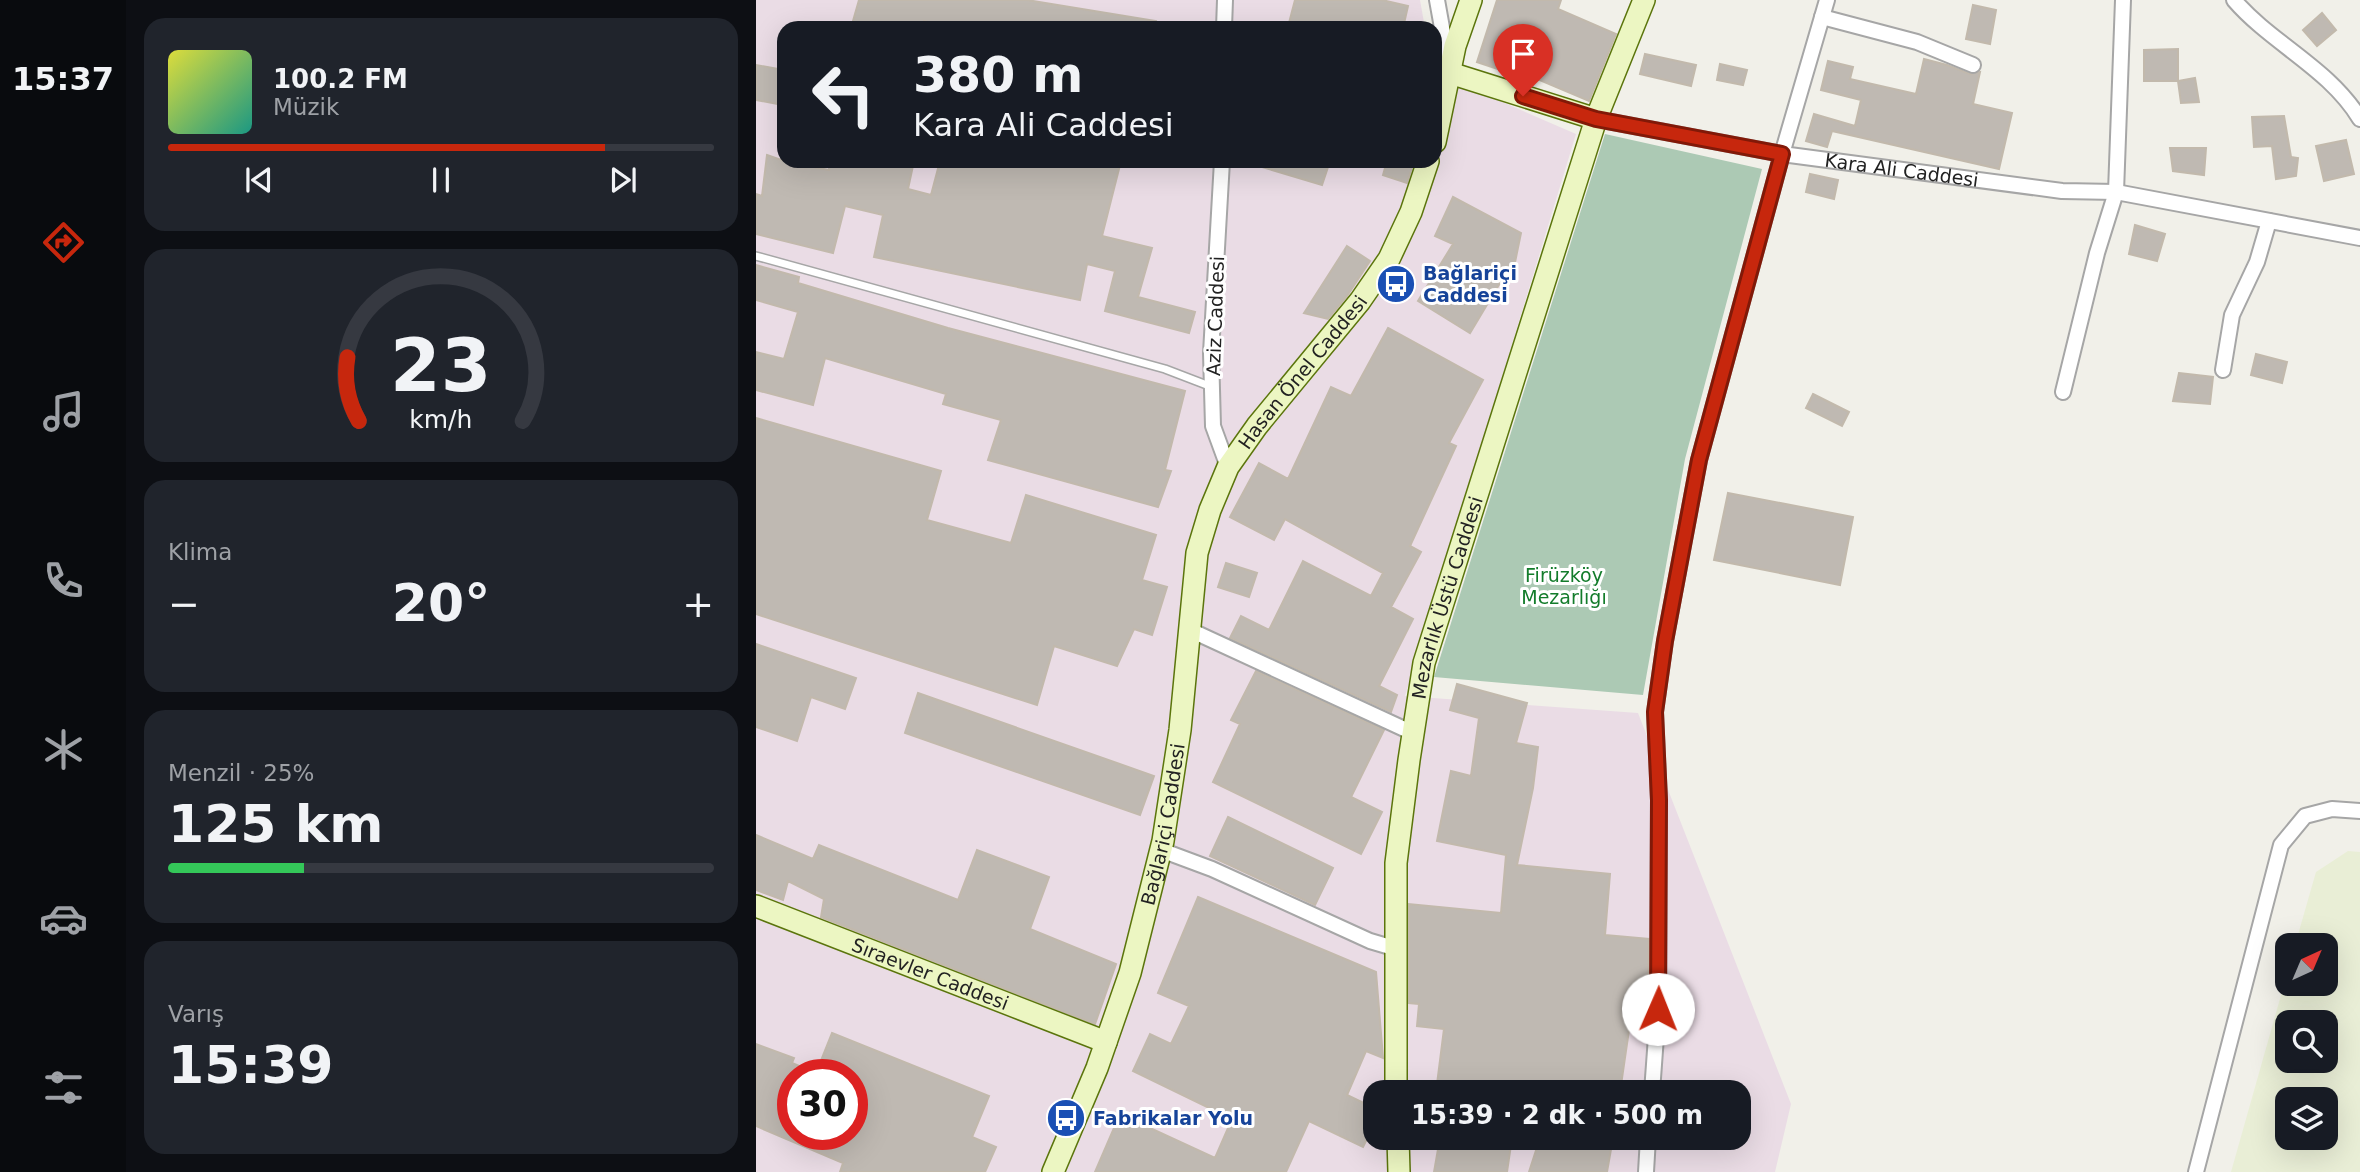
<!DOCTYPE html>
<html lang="tr">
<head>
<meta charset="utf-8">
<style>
	:root { --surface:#171b24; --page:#20242c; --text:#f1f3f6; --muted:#9ea1a6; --line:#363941; --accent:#c7270d }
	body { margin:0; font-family:"DejaVu Sans",sans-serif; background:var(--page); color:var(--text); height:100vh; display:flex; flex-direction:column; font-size:26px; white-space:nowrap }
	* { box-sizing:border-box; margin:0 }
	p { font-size:23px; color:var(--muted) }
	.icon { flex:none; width:38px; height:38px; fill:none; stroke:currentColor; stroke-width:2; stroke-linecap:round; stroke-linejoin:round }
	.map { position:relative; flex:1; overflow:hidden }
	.panel { display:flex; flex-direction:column; gap:18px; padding:18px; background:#0d0f14; width:630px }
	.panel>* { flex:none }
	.banner { position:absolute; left:21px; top:21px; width:665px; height:147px; border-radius:21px; box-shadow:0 7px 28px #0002; background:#171b24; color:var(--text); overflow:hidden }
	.needle { width:46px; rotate:44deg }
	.controls { position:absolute; left:1519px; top:933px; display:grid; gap:14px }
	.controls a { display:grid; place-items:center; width:63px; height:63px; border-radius:14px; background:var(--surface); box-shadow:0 7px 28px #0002; font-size:35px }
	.speed { position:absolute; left:21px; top:1059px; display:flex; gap:14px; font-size:35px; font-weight:700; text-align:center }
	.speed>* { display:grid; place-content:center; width:91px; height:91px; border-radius:50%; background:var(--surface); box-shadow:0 7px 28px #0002; line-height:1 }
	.speed .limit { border:10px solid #d22; background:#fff; color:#111 }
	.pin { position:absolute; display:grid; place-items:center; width:60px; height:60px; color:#fff; margin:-72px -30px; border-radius:50% 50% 50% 0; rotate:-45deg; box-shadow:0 0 7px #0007 }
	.pin .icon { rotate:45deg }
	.me { position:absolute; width:77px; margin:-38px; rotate:1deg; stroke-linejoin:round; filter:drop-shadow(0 0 5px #0008) }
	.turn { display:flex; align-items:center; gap:24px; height:147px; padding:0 21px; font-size:32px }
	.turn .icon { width:91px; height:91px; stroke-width:2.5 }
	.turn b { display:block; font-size:49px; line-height:60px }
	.big { font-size:52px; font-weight:700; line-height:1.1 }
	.panel .tile { flex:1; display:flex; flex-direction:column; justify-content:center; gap:10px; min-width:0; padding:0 24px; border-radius:21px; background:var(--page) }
	.panel .dial { align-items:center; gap:0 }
	.dial svg { height:182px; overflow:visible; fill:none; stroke:var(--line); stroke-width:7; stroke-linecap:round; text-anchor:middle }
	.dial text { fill:var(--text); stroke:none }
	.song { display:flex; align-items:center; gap:21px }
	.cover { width:84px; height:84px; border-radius:10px; background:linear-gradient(135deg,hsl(60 70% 55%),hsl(170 70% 35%)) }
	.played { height:7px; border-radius:4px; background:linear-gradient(90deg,var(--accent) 80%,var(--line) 80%) }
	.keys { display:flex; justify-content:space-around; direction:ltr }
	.heat { display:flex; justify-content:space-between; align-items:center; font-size:38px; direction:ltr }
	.charge { height:10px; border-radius:5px; background:linear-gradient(90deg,#34c759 25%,var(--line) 0) }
	.trip { position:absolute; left:607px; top:1080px; width:388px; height:70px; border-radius:21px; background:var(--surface); box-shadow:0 7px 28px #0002; font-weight:700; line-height:70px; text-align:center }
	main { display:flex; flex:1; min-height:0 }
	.menu { display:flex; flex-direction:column; width:126px; justify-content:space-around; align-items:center; background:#090b0e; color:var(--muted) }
	.menu .icon { width:49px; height:49px }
	.menu .selected { color:var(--accent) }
	.menu b { font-size:32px; color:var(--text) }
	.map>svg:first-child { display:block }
</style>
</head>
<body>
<main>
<nav class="menu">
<b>15:37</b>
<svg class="icon selected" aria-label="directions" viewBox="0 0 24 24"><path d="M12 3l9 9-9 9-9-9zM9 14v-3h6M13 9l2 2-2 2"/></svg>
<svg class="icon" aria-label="music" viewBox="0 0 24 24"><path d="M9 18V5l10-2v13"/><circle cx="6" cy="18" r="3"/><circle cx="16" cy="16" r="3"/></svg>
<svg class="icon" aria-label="phone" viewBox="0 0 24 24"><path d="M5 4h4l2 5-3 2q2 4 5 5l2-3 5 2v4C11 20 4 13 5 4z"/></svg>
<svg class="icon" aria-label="climate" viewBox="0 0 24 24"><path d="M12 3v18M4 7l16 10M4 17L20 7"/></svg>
<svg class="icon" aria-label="car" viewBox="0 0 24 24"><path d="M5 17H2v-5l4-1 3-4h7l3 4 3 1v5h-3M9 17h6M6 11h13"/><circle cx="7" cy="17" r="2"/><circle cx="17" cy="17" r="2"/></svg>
<svg class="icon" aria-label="filters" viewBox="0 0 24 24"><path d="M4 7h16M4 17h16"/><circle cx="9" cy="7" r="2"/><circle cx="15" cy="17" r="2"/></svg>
</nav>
<section class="panel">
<div class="tile">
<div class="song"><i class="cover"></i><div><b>100.2 FM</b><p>Müzik</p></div></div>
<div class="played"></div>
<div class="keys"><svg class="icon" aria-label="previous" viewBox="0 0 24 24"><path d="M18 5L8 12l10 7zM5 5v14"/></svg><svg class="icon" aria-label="pause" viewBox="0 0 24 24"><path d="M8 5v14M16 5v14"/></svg><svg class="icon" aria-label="next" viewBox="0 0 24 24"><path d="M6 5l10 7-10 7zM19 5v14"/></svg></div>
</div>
<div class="tile dial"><svg viewBox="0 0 100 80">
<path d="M14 69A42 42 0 1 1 86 69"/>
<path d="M14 69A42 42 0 0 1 9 41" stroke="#c7270d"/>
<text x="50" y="56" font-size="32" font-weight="700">23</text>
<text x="50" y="72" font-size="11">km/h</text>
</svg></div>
<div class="tile"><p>Klima</p>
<div class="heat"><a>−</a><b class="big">20°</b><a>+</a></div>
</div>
<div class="tile"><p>Menzil · 25%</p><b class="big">125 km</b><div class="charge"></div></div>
<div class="tile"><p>Varış</p><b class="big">15:39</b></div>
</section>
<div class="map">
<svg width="1604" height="1172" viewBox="0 0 1604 1172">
	<rect width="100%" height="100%" fill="#f1f0e9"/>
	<path fill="#eadce5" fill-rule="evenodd" d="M0,0H664L669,28H28V161H679V73L820,134L649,696L882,713L1035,1104L1019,1172H0ZM37,1074H96V1134H37ZM620,1092H984V1138H620Z"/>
	<path fill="#e9eed6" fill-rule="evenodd" d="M1592,851L1604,852V1172H1475L1531,974V984H1570V945H1539L1560,872ZM1531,1022H1570V1060H1531ZM1531,1099H1570V1138H1531Z"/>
	<path fill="#acc9b4" d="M849,134L1006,169L929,459L887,695L678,677Z"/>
	<path fill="#bfb9b2" stroke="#c2b9ac" stroke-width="2" fill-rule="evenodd" d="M103,0H271L400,21L399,28H202L168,21L167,28H95Z
		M539,0H626L652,6L647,28H554L533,23Z
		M741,0H805L802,9L860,34L833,101L779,78L778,81L721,62Z
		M1217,5L1240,10L1234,44L1210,39Z
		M1566,13L1580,30L1561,46L1547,30Z
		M1422,49V81H1388V50Z
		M889,54L940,65L935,86L884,74Z
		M1168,59L1191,65L1214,74L1224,72L1217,104L1256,113L1243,169L1076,131L1071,147L1050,141L1058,114L1099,126L1105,100L1065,90L1072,61L1097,67L1094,79L1160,94Z
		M964,64L991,70L987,85L961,80Z
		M0,65L28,70L22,104L0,100Z
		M1439,78L1443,102L1425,103L1422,81Z
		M1528,116L1535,157L1542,158L1540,176L1520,179L1516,146L1498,147L1496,117Z
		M1590,140L1598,174L1568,181L1560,146Z
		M1414,148H1450L1448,175L1417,171Z
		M11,155L28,161L73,170L74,161H158L152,189L175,195L184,161H365L346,236L396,248L382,297L439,312L433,333L349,311L359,271L331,264L324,300L118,257L127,215L89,206L77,253L0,234V194L6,196Z
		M496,161H574L566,185L496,164Z
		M631,161H658L651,183L627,175Z
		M1054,174L1082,180L1078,199L1050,192Z
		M697,197L765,233L756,277L750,273L714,333L662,301L697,244L679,236Z
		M1379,225L1409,234L1401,261L1373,254Z
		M591,246L614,261L591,296L572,319L548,313Z
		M0,265L43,277L42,283L192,328L429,391L409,470L415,471L402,507L232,460L245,420L187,404L190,394L69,358L57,405L0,390V352L28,359L42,312L0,300Z
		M632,328L727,380L693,443L700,446L654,546L665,552L635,607L657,619L623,686L641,695L635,712L474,638L485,616L513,630L547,561L615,596L627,573L529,519L518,540L474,517L503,463L532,479L575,387L595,396Z
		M1500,354L1531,362L1526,383L1495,375Z
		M1423,373L1457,377L1454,404L1417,401Z
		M1057,394L1093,412L1086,426L1050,408Z
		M0,418L185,471L171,520L255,543L270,495L400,535L386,580L411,587L396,635L378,629L361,666L298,646L281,705L0,614Z
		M972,493L1097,517L1084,585L958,560Z
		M470,563L501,573L493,597L462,587Z
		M0,644L100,678L89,709L55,697L41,741L0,727Z
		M500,671L628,730L595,797L626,812L605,854L457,782L484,724L475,720Z
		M701,684L771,703L760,743L782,747L777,788L761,865L854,874L849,935L893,939L891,1032L873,1030L864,1092H680L688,1029L661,1026L663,1004L653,1003V904L745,913L750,855L681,841L695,771L715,776L723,718L694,710Z
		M162,693L398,776L384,815L149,733Z
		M472,817L577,868L559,905L454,856Z
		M0,835L57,859L63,845L202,900L221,850L293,877L274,929L360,964L339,1024L65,917L68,899L32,881L27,900L0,890Z
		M442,897L620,972L627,1058L610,1051L591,1095L620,1109V1121L607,1147L553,1121L530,1172H339L364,1114L459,1158L476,1119L377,1071L394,1034L415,1044L433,1006L402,993Z
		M76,1033L233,1096L216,1137L240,1147L229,1172H84L87,1163L0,1126V1044L38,1058L36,1063L60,1073ZM37,1074H96V1134H37Z
		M684,1138H756L751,1172H678Z
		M784,1138H857L851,1172H773Z"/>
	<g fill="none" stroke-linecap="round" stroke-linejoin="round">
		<g stroke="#a6a6a6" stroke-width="10">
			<path id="lane" d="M0,256L409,369L456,387"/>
		</g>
		<g stroke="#a6a6a6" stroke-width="18">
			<g id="street">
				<path d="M681,0L692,61"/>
				<path d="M1478,0C1516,44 1573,68 1604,119"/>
				<path d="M1066,17L1161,42L1217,65"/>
				<path d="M468,28L469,0"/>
				<path id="s1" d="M840,119L1026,154L1306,191L1360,192L1604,238"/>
				<path d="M466,161L455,353L457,426L472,467"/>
				<path d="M1467,370L1476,315L1501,262L1513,221"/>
				<path d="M1307,392L1341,253L1360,192L1367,0"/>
				<path d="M434,630L657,733"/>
				<path d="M405,850L456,869L614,941L641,949"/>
				<path d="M896,1092L902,1009L903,800L899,712L909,641L943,460L1026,154L1071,0"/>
				<path d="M890,1172L892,1138"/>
				<path d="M1440,1172L1525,845L1549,816L1576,809L1604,811"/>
			</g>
		</g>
		<g stroke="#5b750c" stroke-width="24">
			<g id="secondary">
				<path d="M694,73L840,119"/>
				<path d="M679,142L699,46L715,0"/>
				<path id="s2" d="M0,906L350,1042"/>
				<path id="s3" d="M640,1092V863L653,760L668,663L840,119L888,0"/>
				<path d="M642,1138L643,1172"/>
				<path id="s4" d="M297,1172L341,1068L374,973L407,841L424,730L441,553L454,510L472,467L501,426L604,301L633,259L655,212L672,161"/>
			</g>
		</g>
		<use href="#lane" stroke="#fff" stroke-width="7"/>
		<use href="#street" stroke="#fff" stroke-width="14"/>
		<use href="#secondary" stroke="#ecf6c2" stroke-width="21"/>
	</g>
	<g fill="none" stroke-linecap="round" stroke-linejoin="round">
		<g stroke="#811908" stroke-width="18">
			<path id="route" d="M767,96L840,119L1026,154L943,460L909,641L899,712L903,800L902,1009"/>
		</g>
		<use href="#route" stroke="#c7270d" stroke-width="12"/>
	</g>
	<defs>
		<g id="bus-disc" transform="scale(2.0125)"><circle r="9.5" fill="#1a4fb4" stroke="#fff"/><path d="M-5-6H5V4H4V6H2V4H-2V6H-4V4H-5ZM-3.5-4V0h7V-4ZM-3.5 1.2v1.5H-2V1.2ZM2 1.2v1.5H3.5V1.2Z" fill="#fff"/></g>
	</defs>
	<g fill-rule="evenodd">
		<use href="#bus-disc" x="640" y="284"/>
		<use href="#bus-disc" x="310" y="1118"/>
	</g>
	<g text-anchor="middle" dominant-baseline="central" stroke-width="6" stroke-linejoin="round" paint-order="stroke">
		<g font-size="19" fill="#222" stroke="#fff">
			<text stroke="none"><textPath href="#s1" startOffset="310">Kara Ali Caddesi</textPath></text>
			<text transform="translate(459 316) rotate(-88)">Aziz Caddesi</text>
			<text stroke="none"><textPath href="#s4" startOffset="852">Hasan Önel Caddesi</textPath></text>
			<text stroke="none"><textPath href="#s3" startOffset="500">Mezarlık Üstü Caddesi</textPath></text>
			<text stroke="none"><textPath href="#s4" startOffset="366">Bağlariçi Caddesi</textPath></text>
			<text stroke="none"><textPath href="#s2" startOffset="187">Sıraevler Caddesi</textPath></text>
		</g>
		<g font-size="19" font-weight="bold" fill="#164399" stroke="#fff" text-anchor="start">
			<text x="667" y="273">Bağlariçi<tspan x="667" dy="22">Caddesi</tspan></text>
			<text x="337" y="1118">Fabrikalar Yolu</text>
		</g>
		<g font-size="19" fill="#137c2b" stroke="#fff">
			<text x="808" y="575">Firüzköy<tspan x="808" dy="22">Mezarlığı</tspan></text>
		</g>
	</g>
</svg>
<div class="controls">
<a><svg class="needle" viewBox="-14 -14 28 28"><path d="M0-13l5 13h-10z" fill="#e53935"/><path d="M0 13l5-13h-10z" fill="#9ea1a6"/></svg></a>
<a><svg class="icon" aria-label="search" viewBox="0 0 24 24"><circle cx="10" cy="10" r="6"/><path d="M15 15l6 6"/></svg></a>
<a><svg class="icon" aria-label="layers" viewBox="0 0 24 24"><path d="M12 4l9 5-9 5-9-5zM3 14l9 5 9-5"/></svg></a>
</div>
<div class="speed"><div class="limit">30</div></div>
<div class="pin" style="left:767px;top:96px;background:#d93025"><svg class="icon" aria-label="arrive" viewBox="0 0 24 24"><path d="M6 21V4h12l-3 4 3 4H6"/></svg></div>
<svg class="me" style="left:902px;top:1009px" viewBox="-20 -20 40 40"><circle r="19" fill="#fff"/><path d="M0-13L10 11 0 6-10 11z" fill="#c7270d"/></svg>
<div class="trip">15:39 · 2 dk · 500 m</div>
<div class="banner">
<div class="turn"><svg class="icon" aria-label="left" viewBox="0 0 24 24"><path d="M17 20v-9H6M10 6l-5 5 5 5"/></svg><div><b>380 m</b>Kara Ali Caddesi</div></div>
</div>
</div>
</main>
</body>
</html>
